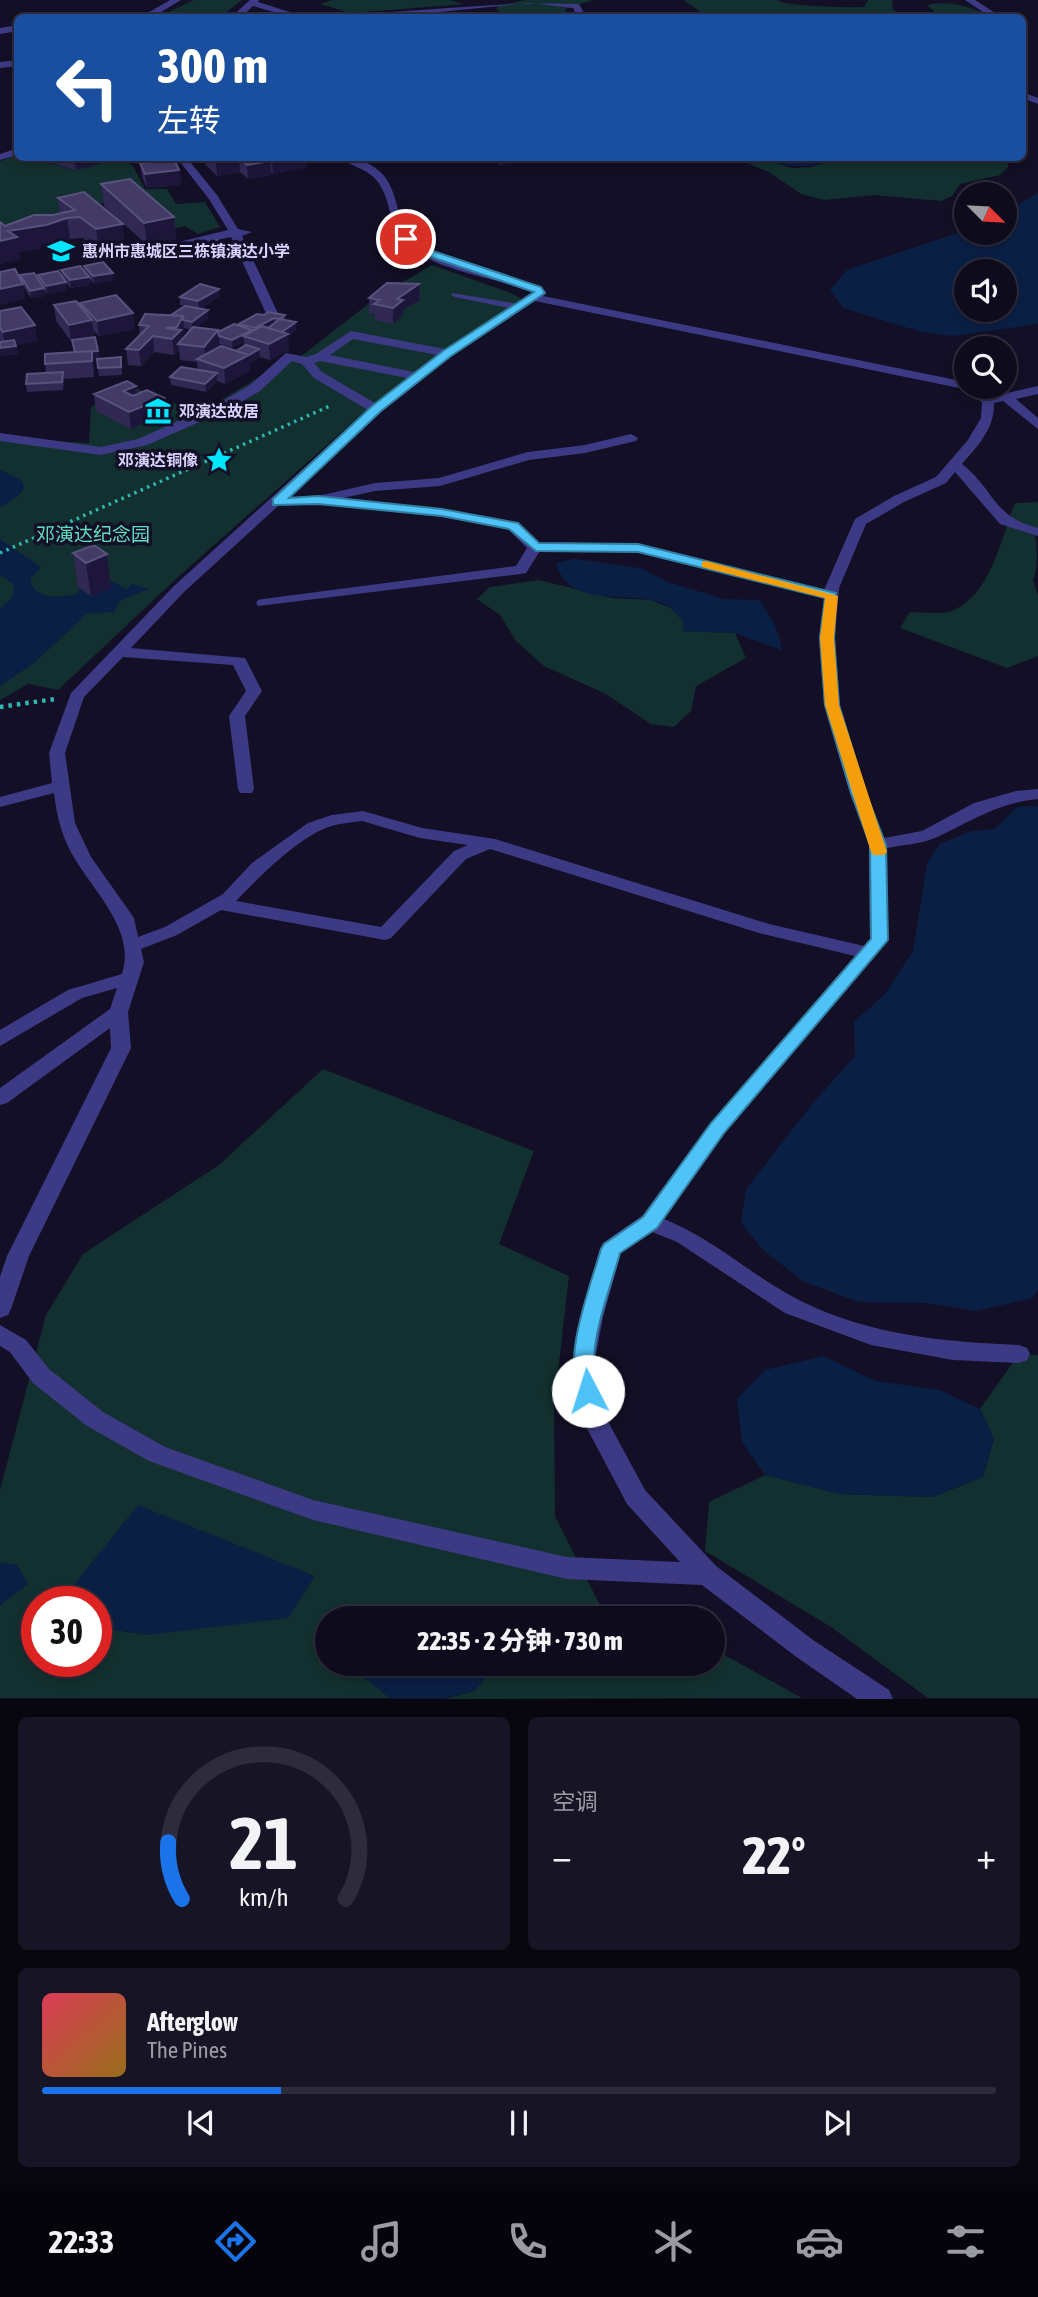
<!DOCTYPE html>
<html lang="zh">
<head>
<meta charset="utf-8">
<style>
	:root { --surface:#0e0b1c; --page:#171425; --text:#f1f3f6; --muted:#9b9ba3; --line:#2e2b3b; --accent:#1a73e8 }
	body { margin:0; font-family:"Asap Condensed","Noto Sans SC",sans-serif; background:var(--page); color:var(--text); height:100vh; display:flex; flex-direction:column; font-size:26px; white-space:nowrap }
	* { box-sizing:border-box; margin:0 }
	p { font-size:23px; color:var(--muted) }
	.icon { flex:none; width:38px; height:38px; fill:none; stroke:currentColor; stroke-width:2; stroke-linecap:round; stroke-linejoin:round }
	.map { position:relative; height:1699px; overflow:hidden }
	.side { display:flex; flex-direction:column; gap:18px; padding:18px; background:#08060f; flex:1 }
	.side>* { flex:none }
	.hud { position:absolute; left:14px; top:14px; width:1012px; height:147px; border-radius:10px; box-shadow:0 4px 10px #0003,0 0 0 2px var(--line); background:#1a4fa0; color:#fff; overflow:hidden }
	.needle { width:46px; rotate:114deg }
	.controls { position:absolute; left:954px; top:182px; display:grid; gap:14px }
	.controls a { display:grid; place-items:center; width:63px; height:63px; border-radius:50%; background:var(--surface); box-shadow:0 4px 10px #0003,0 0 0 2px var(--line); font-size:35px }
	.speed { position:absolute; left:21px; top:1586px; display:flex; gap:14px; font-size:35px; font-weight:700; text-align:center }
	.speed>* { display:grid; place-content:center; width:91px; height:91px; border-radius:50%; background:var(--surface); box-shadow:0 4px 10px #0003,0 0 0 2px var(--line); line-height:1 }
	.speed .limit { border:10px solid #d22; background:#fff; color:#111 }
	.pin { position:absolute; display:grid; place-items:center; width:60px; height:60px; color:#fff; margin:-30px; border:4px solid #fff; border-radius:50%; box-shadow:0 2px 7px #0007 }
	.me { position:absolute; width:77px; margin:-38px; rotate:355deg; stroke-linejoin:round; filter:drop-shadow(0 0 5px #0008) }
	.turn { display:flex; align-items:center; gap:24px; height:147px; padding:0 28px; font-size:32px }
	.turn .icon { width:91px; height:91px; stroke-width:2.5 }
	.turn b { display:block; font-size:49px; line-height:60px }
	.big { font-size:52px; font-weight:800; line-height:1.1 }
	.side .card { flex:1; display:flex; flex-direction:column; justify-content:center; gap:10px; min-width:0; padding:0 24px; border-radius:10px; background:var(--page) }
	.side .dial { align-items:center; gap:0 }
	.dial svg { height:182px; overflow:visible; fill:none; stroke:var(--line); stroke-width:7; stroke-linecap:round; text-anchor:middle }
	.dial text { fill:var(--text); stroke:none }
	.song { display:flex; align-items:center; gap:21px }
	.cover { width:84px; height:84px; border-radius:10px; background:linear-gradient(135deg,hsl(350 70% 55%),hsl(40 70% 35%)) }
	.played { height:7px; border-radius:4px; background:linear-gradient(90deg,var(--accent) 25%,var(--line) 25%) }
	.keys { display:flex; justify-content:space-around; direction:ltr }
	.heat { display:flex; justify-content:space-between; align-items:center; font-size:38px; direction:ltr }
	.side .tiles { flex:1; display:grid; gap:18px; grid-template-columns:1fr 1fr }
	.card:last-child { grid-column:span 2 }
	.trip { position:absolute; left:315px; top:1606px; width:410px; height:70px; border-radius:35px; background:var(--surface); box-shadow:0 4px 10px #0003,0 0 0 2px var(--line); font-weight:800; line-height:70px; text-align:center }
	.menu { display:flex; height:112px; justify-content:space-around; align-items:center; background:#06040b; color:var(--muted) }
	.menu .icon { width:49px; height:49px }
	.menu .on { color:var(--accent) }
	.menu b { font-size:32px; color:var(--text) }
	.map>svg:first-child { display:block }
</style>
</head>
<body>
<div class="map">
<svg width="1038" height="1699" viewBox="0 0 1038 1699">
	<rect width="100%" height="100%" fill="#130f26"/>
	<path fill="#12302f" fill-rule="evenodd" d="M194,0H242L220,17H158Z
		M331,0H449L465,4L350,13L320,4Z
		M525,0H593L565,9L567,17H512L496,10L498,6Z
		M684,0H777C783,6 852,8 864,7L868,0H892L893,10L907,17L938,15L927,5C950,0 971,7 992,17H707Z
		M17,155L76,170L119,158L133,166L145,189H167L176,204L205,202L220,227L198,234L185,226L173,229L135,196L0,226V161Z
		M735,158H761L792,168L811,167L839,158H1004L1009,166L1000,175L960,184L952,196L941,201L875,195L824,200L801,194L769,172Z
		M432,265L511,293L527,302L363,413L178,577L58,690L28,684L0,700V438L89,443L91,407L133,387L200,413L275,367L304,354L376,298Z
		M1038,502V529L1034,532C1038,546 1038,568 1033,580L1038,596V656L1007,668L900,628L910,612C922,612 943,615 954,610C992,592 1001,538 1015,503Z
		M539,580L612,598L651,600L671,608L685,623L683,631L735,633L746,658L696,686L691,711L674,727L651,724L606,694L544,666L516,641L500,615L477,599L490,587Z
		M323,1069L534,1151L499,1244L569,1276L554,1406L555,1516L607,1619H505L503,1615L369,1609L367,1619H327V1664H362L361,1675L390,1698H0V1605L28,1584L17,1565L0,1562V1490L46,1315L83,1254L219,1165ZM315,1576L148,1635L96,1627V1661H37V1601H69Z
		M1019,1354L1038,1355V1698H928L831,1627L705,1551L709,1502L765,1475L840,1494L932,1497L983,1477L994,1439L980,1409Z
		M712,1648L802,1698L445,1699L474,1691L499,1664H712Z"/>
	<path fill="#0a1f44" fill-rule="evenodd" d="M761,158H839C805,170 794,168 761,158Z
		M1038,193V324L953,336L921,332L843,308L830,290L847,270L966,230V233H1004L1005,212ZM966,271H1004V310H966Z
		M0,470L22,480L24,488L19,495L0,508Z
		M0,539L41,567L30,580C35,601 61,597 77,594L80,588L105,577L126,589L132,584L149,589L120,601L114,612L87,614L34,663L0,686V608C10,601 16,596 13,584L0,575Z
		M574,559L640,568L668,582L724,599L758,600C769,611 782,635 781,650L735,633L682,631L684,623C680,618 675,611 670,607C636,586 570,614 556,563Z
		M1038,806V1289L1033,1298L976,1311L927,1303L859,1302L804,1282L763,1250L741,1223L746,1189L813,1103L855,1056L854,1022L885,994L913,951L927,864L939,844L972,831L995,829L1017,807Z
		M823,1356L876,1381L940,1390L980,1409L994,1439L983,1477L932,1497L840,1494L765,1475L742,1442L737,1399L765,1370Z
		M138,1505L315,1576L288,1618L148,1635L96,1627V1601H69L76,1582Z
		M0,1562L17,1565L28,1584L0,1605Z
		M368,1609L503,1615L505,1619H367Z
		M362,1664H499L474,1691L445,1698H390L361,1675Z"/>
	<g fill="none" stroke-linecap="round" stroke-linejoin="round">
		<path stroke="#2fb8b0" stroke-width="3.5" stroke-dasharray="2.5 4.5" stroke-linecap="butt" d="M0,553L332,405"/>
		<path stroke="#2fb8b0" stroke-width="4.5" stroke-dasharray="3.5 5" stroke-linecap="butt" d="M0,707L55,699"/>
		<path fill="#3d3a85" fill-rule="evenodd" d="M452,293L519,304L523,307L519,310L455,297L451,295Z"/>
		<path fill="#3d3a85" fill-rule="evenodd" d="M250,0H259L258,2C273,6 290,14 305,14C395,17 489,0 579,4L587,18H578L573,8L530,3L418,14L294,18L253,6L240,18H230Z
			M965,0H975L1003,18H992Z
			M18,25V31L0,34V28Z
			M18,60V66L0,68V62Z
			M1022,92L1038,98V104L1022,98Z
			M177,158H187L217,195L238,229L252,232L242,236L287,333L285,336L275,333L231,237L119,261L113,258L228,230L209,199Z
			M341,158C350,157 358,159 367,163C404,181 390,217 414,239C438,262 508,276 541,287L546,293L543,296L966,382V387H977L990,397L1038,386V394L1016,399L1038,418V429L1003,401L994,403C995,428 978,446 962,464C995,490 992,516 1038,528V536L1000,524L955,472L946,483L904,502L866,524L839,588L835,638L840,705L866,793L884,838L922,831L974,803L1016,791L1038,789V799C996,803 972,821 935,838C921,844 902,845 887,848L888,940L725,1133L664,1219C714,1239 753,1277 801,1301C869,1335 944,1342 1019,1345L1027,1348L1030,1354L1027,1360L1019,1363L953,1360L871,1345L785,1313L677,1242L652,1232L621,1253L603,1317L594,1365L605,1416L645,1490L716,1566L813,1640L889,1690L893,1699H857L795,1656L702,1585L567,1579L313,1520L149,1461L87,1426L33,1383L10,1352L0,1346V1325L26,1340L49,1369L103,1412L165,1447L313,1500L567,1557L680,1562L627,1504L581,1417L572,1365L581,1317L600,1249L603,1243L642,1216L711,1123L855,956L759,933L490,849L466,859L391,938L385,940L221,910L177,935L141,949L144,962L128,1012L131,1048L29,1256L11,1309L8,1315L0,1318V1277L7,1256L111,1048L110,1028L7,1103L0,1105V1088L110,1009L117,988L82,998L0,1046V1030L68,990L122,974C136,931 95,893 75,859C62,838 57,818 54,793L0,807V797L52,783L49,753L71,693L174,586L368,410L314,378L302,364L292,361L260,391L231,408L147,445L101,455L0,441V433L101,447L138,439L221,402L250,385L286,353L306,357L316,354L351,331L445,349L533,292C496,277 436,272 406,244C389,229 392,204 380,185C371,169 353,168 341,158ZM535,301L964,389L982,402L981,418L968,440L936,477L894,496L855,519L824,590L638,544L539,543L518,523L513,522L442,509L343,498L375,491L440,486L529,460L585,453L636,441L638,438L631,434L585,445L528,452L439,478L375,483L318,496L287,497L381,412L451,356ZM353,339L437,355L414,372L330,355ZM320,361L407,378L375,403L322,372L314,363ZM318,504L442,517L508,529L527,548L516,566L263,599L258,600L256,603L258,606L521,574L526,573L540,551L638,552L824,598L819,638L824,705L850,793L869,844L870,939L864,946L769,924L495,839L422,828L363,811L332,815L308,823L252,863L223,894L165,927L138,937L134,918L91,857L75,823L65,753L84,697L123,657L233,665L246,691L229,716L238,789L240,793H252L254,789L245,716L262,691L245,658L131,648L184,592L278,506ZM362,821L420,838L468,845L454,851L381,927L236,901C259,877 302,833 335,825C344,823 353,822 362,821Z"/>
		<path fill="#3d3a85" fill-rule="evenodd" d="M170,0H181L151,18H139Z
			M18,148V155L0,160V154Z"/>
	</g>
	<path fill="#312854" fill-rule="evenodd" d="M33,158H121L76,170Z
		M130,158H158L159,161L179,170L181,185L147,188L142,177L140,163L134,164Z
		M204,158H307V167L273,174L271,172V175L248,179L240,172L217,176L205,164Z
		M489,158H537L501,165Z
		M101,184L174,217L176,239L147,245L104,206Z
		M58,198L125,245L99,251L83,238L70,239L49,247L19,252L20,259L0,264V222L5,226L60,214Z
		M203,246L241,255L226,261L204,254Z
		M84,266L113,280L94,284L90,279V285L71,288L66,283L67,290L47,294L44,290L45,296L31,298L23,286L25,299L20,275L38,279V275L62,276L61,270L84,271Z
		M419,284L420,300L403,310V315L393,324L375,320V314L369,313V298Z
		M219,289V296L200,309L208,310V318L195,328L218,330V332L239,325V324L264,315H285V320L296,322V330L288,336L289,350L270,360L260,357L250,363V371L225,384L217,381L206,392L171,385L170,377L198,370L197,362L180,360L179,350L174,355L154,352L141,366L128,365L126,349L140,335L139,325L171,315L184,306L180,305V297ZM184,328L191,330L182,339V336L184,331ZM244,342V346L236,351L218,348L220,344L232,348Z
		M80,303L133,313L134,329L99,336L93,330L94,336L79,339L98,351L99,359L121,357L122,375L99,376L97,359L93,360L94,377L64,379L63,390L27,392L26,384L46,373L45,364L75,352L73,340L71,341L56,321L54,305L80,306Z
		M0,311L38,341L16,345L18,354L0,356V342H2L0,340Z
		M136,386L137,394L164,398L165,414L131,429L96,411L94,394Z
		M73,553L107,554L111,588L91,596L78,587Z"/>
	<path fill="#1d163a" d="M74,158H121L76,170Z
		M133,158H158L159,161L134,164Z
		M239,158L240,172L217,176L216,162Z
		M282,158H307V167L273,174L272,160Z
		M501,158H537L501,165Z
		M270,161L271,175L248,179L247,165Z
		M179,170L181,185L147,188L145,174Z
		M174,217L176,239L147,245L144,223Z
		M67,218L70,239L49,247L19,252L20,259L0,264V241L8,231Z
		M123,224L125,245L99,251L96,229Z
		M240,247L241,255L226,261V254Z
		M113,273V280L94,284L93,276Z
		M89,277L90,285L71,288L70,280Z
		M66,282L67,290L47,294L46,286Z
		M23,284L25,299L0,305V289Z
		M419,284L420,300L403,310V315L393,324V308L397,299Z
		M44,288L45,296L31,298L30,291Z
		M219,289V296L199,309L198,301Z
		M208,310V318L192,330V322Z
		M133,313L134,329L99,336L97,321Z
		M183,316L184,331L182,336L183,344H178L179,350L174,355L172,339L178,333L177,327Z
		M274,318V326L256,336L255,328Z
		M92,320L94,336L71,341L69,325Z
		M296,322V330L288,336L289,350L270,360L269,344L278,335Z
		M35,325L38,341L7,347L16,346L18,354L0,356V348L5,347L3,332Z
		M218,330L220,346L206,363L204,347Z
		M252,330L253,338L243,336L244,342L232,348V340Z
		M153,336L154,352L141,366L139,350Z
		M259,349L260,357L250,363V371L225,384L224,368Z
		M98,351L99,359L93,360L94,377L92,360L76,354Z
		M217,373V381L206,392L205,384Z
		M136,386L138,402L123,391Z
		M164,398L165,414L131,429L129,412Z
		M107,554L111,588L91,596L86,563Z"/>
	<path fill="#433a66" stroke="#5a527e" stroke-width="2" d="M152,158L159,161L142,163V160Z
		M211,158H267L270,161L247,165L239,158L216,162Z
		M174,159L179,170L145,174L140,163Z
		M130,179L174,217L144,223L101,184Z
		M84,192L123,224L96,229L80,217L67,218L46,225L8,231L17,237L0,241V222L5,226L34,215H53L75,210L58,198Z
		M217,240L240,247L226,254L203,246Z
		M103,262L113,273L93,276L84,266Z
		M80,266L89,277L70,280L61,270Z
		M15,269L23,284L0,289V272Z
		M58,271L66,282L46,286L38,275Z
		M34,273L44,288L30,291L20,275Z
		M387,283L419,284L397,299L403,300L393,308L374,304L380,300L369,298Z
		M200,284L219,289L198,301L180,297Z
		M116,295L133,313L97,321L80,303Z
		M76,301L92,320L69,325L54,305Z
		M185,306L208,310L192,322L183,320V316L171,315Z
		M21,307L35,325L3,332L0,328V311Z
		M268,312L285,315L280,319L274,318L255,328L239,324L257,314L264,315Z
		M145,314L183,316L177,327L166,328L181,330L172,339L153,336L139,350L126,349L149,326L139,325Z
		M280,319L296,322L282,332L268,328Z
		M234,324L252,330L232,340L219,336L218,332Z
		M262,326L288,334L269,344L243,336Z
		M193,327L218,330L204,347L178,344Z
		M95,337L98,351L75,352L72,340Z
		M14,340L16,346L0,348V342Z
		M246,345L259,349L249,355L236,351Z
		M221,346L249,355L224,368L197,359Z
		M92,351V361L45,364V354Z
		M121,357V367L98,368L97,359Z
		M181,367L217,373L205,384L170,377Z
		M63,372L62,382L26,384L27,374Z
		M127,381L136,386L123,391L133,396L147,390L164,398L129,412L94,394Z
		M94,545L107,554L86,563L73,553Z"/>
	<path fill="#4fc3f7" stroke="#337fa1" stroke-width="2" d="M403,236H410L436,252L541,287L545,293L451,356L381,411L289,498L318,496L442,509L518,523L539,543L638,544L836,593L834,638L839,705L866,793L886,845L888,940L724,1133L657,1228L620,1253C611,1286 593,1331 594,1365C594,1377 601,1386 595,1397L588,1400L580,1397C561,1359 590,1288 601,1249L604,1244L643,1217L711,1123L871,939L870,845L851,793L825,705L820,638L825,598L638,552L536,551L509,529L442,516L318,504L273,505V499L372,406L443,351L534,292L428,256L403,241Z"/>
	<path fill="#f59e0b" d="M706,561L838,596L834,638L839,705L887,852L884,855H873L871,852L825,705L820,638L825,598L702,567V562Z"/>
	<defs>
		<g id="school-bare" transform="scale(2.1)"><path d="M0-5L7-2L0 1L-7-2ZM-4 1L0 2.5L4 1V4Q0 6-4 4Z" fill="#00e5ff" stroke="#130f26" stroke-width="2.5" paint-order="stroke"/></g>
		<g id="museum-bare" transform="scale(2.1)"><path d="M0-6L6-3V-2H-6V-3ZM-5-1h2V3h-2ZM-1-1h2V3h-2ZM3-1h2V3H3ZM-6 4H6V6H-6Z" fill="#00e5ff" stroke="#130f26" stroke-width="2.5" paint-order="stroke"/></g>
		<g id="sight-bare" transform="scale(2.1)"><path d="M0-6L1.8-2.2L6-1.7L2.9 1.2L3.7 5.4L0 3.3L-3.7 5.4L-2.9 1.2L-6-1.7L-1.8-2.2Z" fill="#00e5ff" stroke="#130f26" stroke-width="2.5" paint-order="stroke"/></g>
	</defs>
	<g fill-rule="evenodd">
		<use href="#school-bare" x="61" y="251"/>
		<use href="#museum-bare" x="158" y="411"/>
		<use href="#sight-bare" x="219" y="460"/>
	</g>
	<g text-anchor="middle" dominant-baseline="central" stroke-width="7" stroke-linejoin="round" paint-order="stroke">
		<g font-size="16" font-weight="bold" fill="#d9d4ff" stroke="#130f26" text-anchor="start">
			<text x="82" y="251">惠州市惠城区三栋镇演达小学</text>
			<text x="179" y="411">邓演达故居</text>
			<text x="198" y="460" text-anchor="end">邓演达铜像</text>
		</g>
		<g font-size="19" fill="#5fe0c0" stroke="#130f26">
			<text x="93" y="534">邓演达纪念园</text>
		</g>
	</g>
</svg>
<div class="controls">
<a><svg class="needle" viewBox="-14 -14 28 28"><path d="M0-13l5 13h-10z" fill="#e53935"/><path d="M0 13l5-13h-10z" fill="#9b9ba3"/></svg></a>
<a><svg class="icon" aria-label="sound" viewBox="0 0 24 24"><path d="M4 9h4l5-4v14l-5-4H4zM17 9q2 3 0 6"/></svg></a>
<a><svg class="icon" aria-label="search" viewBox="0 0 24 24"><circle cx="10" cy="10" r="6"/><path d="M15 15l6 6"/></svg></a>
</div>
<div class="speed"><div class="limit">30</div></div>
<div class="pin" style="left:406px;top:239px;background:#d93025"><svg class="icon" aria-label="arrive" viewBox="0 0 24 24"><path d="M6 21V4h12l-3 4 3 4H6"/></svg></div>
<svg class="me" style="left:588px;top:1391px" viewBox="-20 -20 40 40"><circle r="19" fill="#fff"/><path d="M0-13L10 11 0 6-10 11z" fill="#4fc3f7"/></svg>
<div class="trip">22:35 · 2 分钟 · 730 m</div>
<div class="hud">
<div class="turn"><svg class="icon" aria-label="left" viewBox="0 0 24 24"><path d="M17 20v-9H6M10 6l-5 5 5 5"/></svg><div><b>300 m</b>左转</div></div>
</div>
</div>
<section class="side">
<div class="tiles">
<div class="card dial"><svg viewBox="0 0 100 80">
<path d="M14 69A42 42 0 1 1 86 69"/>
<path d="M14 69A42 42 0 0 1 8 44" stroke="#1a73e8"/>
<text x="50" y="56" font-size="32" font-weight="700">21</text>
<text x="50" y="72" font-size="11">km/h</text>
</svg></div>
<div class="card"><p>空调</p>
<div class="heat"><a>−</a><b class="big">22°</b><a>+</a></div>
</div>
<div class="card">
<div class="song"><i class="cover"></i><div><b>Afterglow</b><p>The Pines</p></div></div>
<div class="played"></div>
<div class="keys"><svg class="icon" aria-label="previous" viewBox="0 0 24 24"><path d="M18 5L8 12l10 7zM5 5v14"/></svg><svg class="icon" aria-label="pause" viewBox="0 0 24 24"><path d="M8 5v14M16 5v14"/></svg><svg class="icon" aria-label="next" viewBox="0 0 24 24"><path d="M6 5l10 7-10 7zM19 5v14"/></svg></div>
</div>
</div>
</section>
<nav class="menu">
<b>22:33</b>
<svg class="icon on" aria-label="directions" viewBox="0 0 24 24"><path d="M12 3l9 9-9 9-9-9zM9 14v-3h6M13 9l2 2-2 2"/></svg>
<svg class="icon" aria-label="music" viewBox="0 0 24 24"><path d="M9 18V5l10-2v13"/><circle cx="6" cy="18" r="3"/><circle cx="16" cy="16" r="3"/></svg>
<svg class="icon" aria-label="phone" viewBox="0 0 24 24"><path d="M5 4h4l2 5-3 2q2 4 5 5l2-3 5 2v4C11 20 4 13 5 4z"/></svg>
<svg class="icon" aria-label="climate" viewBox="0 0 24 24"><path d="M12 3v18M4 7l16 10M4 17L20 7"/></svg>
<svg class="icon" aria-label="car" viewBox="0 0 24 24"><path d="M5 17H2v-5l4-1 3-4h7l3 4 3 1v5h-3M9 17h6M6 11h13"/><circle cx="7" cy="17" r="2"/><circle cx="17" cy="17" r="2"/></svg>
<svg class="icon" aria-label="filters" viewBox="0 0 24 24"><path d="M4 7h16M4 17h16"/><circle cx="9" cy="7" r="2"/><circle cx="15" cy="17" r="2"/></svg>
</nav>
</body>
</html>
